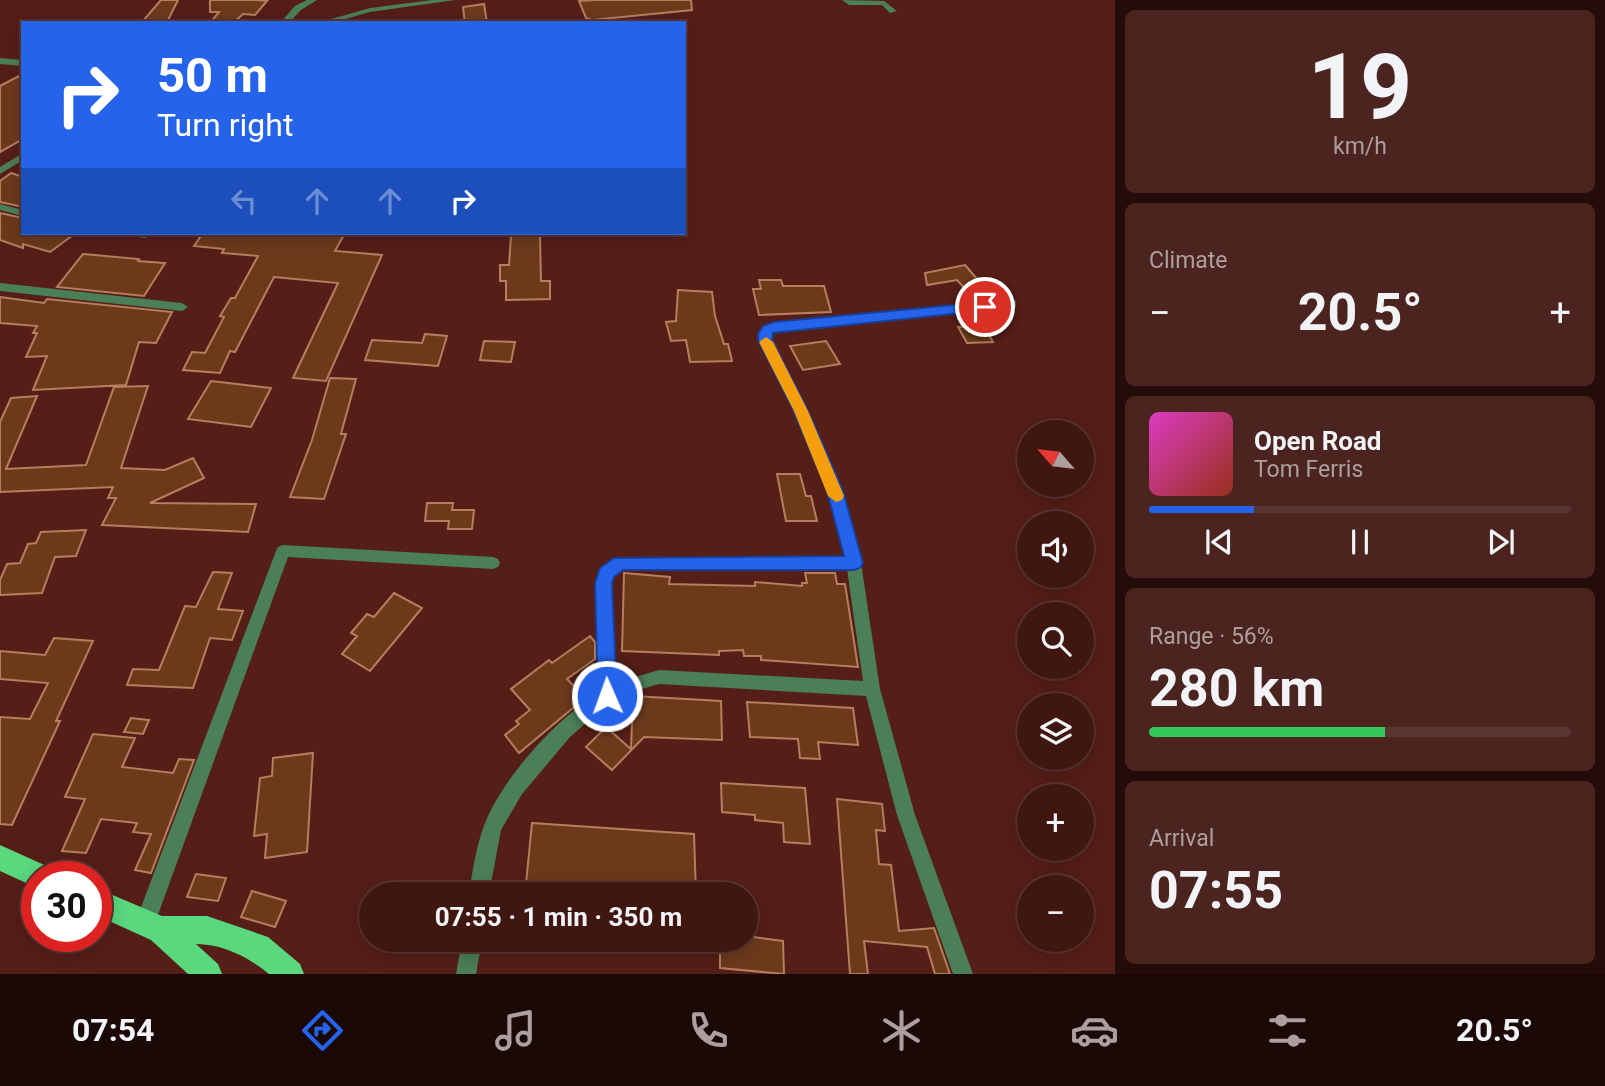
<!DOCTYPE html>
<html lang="en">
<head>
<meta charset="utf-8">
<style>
	:root { --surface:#401611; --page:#4b231f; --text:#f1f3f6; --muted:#ae9f9f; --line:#593531; --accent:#2563eb }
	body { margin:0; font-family:Roboto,sans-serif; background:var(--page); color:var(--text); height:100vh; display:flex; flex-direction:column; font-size:26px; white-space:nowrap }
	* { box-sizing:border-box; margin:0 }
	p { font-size:23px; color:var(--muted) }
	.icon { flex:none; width:38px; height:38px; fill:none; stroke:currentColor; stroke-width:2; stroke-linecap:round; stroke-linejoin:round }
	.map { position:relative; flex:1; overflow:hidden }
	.sheet { display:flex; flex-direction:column; gap:10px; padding:10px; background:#230c09; width:490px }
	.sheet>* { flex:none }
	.guide { position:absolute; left:21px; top:21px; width:665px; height:214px; border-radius:0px; box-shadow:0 4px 18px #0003,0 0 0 2px var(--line); background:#2563eb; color:#fff; overflow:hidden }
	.needle { width:46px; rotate:298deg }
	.tools { position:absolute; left:1017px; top:420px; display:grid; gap:14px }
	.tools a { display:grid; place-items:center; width:77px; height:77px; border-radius:50%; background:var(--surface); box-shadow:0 4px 18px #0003,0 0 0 2px var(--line); font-size:35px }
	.speed { position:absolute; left:21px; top:861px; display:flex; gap:14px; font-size:35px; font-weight:700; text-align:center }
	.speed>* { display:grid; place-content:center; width:91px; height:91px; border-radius:50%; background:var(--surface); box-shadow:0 4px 18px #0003,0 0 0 2px var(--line); line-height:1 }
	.speed .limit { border:10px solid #d22; background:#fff; color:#111 }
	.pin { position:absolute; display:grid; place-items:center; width:60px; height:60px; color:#fff; margin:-30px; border:4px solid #fff; border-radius:50%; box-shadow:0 2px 7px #0007 }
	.me { position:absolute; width:77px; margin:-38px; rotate:358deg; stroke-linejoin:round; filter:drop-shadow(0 0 5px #0008) }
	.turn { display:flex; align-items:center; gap:24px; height:147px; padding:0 21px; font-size:32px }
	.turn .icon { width:91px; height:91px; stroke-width:2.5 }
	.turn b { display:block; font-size:49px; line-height:60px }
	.lanes { display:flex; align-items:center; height:66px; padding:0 21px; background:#0003; justify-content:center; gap:35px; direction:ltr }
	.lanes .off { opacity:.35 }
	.big { font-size:52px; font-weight:700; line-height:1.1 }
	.sheet .tile { flex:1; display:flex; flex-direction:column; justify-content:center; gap:10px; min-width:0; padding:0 24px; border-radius:10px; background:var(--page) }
	.sheet .dial { align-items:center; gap:0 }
	.dial b { font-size:91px; line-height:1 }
	.song { display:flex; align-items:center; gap:21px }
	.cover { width:84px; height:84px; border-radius:10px; background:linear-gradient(135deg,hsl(310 70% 55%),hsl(10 70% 35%)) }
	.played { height:7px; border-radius:4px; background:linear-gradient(90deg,var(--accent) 25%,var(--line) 25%) }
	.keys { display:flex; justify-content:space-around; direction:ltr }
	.heat { display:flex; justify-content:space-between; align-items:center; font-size:38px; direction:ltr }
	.charge { height:10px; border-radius:5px; background:linear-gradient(90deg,#34c759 56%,var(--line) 0) }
	.trip { position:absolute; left:359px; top:882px; width:399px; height:70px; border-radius:35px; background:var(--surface); box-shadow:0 4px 18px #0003,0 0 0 2px var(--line); font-weight:700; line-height:70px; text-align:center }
	.tabs { display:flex; height:112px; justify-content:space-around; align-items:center; background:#1a0907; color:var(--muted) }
	.tabs .icon { width:49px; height:49px }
	.tabs .current { color:var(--accent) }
	.tabs b { font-size:32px; color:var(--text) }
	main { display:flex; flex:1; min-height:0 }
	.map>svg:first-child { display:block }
</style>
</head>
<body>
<main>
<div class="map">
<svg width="1115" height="974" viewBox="0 0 1115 974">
	<rect width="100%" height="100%" fill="#551e17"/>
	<path fill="#6c3a1b" stroke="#b67e5e" stroke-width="2" d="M161,0H178L167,22H142Z
		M210,0H258L267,1L255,15L243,14L233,23H210L219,12H210Z
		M595,0H691L692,10L592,20L586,18L579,1Z
		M484,4L487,23H465L463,7Z
		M23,74V139L0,152V86Z
		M11,173L23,177V207L0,202V181Z
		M0,213L23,218V233H76L50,252L23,244V248L0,240Z
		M203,233H345L335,251L382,255L326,381L293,378L338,283L274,277L235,352L230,351L220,373L183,370L192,352L205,353L224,317L220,316L231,298H235L258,256L222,253L224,249L194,246Z
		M511,236H540L541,281H550V299L506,300V281H500V265H509Z
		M83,254L139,259L138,261L165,263L144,296L57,287Z
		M965,265L984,287L967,291L957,280L927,285L925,273Z
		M759,280H781L783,286H824L831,312L759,315L753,289H761Z
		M678,290L712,292L715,316L724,344H728L732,361L690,362L686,340L671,341L666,322L676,321Z
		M0,297L44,303L47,299L172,312L156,343L139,342L126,385L33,390L47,356L26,357L37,333H33L37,326L0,323Z
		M984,326L993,342L967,343L958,327Z
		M425,334L447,336L438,366L365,360L372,340L422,343Z
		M484,341L515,342L511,362L480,360Z
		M826,341L840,364L803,370L790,346Z
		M330,378L356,379L341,434H346L324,499L290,497L312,440Z
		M211,381L271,388L251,427L188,419Z
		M148,386L121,468L165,470L193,458L204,478L150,503L256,504L248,532L102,525L116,498H108L113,487L0,492V422L11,398L37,396L6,469L86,465L114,387Z
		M777,474H800L806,496H811L817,521H786Z
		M427,503H453L452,510H474L472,529H448L449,521H425Z
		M86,530L76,556L55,557L42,593L0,595V580L7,564L20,563L28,544L36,543L41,532Z
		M213,572L232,573L218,609L243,611L232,640L210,638L193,688L127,685L133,669L159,670L185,606L196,607Z
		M624,573L670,577L669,584L755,586V582L802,586V583H807L805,573H835L837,584H845L858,667L761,660V656H744L743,650L719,651V655L622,651Z
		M394,593L422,608L370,671L342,654L357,636L351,633L367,614L374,617Z
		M590,636L595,642V659L567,679L585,698L519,753L505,735L519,724L516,721L530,710L511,689L549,660L552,663Z
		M54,638L93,641L56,721H60L12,825L0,824V717L30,719L48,683L0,679V651L45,655Z
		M633,696L721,701L722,740L644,737L612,770L586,747L606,727L631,749Z
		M747,702L853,708L858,745L818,742L820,759L800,758L798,739L750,737Z
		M131,718L149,720L143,734L124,732Z
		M93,734L135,738L122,767L173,773L179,759L194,760L151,873L135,870L151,834L133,832L137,823L101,819L86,853L62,851L85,799L65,797Z
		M313,753L307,852L265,858L267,834L254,836L260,778L272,776L273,758Z
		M721,783L805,788L810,844L784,842L783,823L755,820V815L722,812Z
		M837,799L882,804L885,831L876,830L879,864L891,865L899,931L934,928L950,974H935L927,947L864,941L868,974H850Z
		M532,823L694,834L696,894H525Z
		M196,874L226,878L218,901L187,897Z
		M252,891L286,901L275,927L241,917Z
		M746,936L783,941L784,974L720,968V940H746Z"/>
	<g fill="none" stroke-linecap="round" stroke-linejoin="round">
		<path fill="#4b7f57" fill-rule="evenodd" d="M842,0L884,1L897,11L890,13L882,5H849Z
			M0,58L23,60V66L0,64Z
			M0,204L23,210V216L0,210Z
			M125,233H149L150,235L145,238L126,235Z
			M0,283L182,303L188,307L182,311L0,291Z
			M1012,300L1016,301V307L777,330L771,335L842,491L861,563L880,689L915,815L973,974H953L897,815L866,696L659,684L624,694L604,707L570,737L522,794L501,830L489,894H469C473,868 477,840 488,816C509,771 557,719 599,692L596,583L602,569L620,557H845L828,491L759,334L774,322ZM623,569H847L863,681L659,670L615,683L612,583L614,576Z
			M283,545L493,557L498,559L500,563L498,567L493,569L288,557L155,923L152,930L145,933L138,930L135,923L276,551L278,547Z
			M462,940H482L476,974H456Z"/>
		<path fill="#4b7f57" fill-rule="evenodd" d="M307,0H317L301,10L289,23H280L295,6Z
			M432,0H455L370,12L331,23H317L370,8Z
			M23,153V160L0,174V167Z"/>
		<path fill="#59d87e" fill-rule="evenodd" d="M0,845L51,868L55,877H37V888L0,871Z
			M96,888L162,916H207L268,937L300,964L304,974H269C248,957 223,944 196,944L218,964L222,974H188L151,940L96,915Z"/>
	</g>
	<path fill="#2563eb" stroke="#184099" stroke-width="2" d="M985,302L992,307L990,310L773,333L772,340L808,411L843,491L863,563L860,568L854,570H623L614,577L612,583L617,696L614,702L607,704L601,702L598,696L595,583L600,568L614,558L844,556L827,491L794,411L758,340V334L763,326L774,322Z"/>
	<path fill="#f59e0b" d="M766,337L773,342L808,411L844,496L842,500L836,502L828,496L794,411L759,342Z"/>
</svg>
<div class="tools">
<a><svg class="needle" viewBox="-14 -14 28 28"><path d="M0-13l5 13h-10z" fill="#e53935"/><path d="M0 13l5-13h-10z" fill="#ae9f9f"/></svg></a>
<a><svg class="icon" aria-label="sound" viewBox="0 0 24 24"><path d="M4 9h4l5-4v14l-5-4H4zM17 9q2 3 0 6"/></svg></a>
<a><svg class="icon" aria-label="search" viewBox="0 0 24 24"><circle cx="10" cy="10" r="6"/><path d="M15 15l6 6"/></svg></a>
<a><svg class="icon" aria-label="layers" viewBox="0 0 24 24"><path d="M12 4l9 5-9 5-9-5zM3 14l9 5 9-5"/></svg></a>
<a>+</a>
<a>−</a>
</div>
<div class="speed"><div class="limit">30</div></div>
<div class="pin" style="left:985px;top:307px;background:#d93025"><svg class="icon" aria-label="arrive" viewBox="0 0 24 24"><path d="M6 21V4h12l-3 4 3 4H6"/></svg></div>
<svg class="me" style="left:607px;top:696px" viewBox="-20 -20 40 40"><circle r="17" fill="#2563eb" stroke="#fff" stroke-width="3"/><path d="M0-11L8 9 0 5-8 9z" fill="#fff"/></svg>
<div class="trip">07:55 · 1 min · 350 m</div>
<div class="guide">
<div class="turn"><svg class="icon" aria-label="right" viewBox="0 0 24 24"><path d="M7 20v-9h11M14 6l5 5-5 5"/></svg><div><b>50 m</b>Turn right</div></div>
<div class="lanes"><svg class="icon off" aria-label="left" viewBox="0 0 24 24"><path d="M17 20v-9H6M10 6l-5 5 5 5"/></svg><svg class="icon off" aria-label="ahead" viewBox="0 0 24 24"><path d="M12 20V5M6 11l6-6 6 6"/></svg><svg class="icon off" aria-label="ahead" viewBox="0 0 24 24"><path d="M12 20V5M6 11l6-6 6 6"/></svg><svg class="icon" aria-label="right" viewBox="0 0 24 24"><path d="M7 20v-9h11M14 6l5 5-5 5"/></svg></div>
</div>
</div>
<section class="sheet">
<div class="tile dial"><b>19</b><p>km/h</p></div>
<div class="tile"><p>Climate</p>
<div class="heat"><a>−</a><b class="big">20.5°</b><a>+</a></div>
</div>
<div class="tile">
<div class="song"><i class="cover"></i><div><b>Open Road</b><p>Tom Ferris</p></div></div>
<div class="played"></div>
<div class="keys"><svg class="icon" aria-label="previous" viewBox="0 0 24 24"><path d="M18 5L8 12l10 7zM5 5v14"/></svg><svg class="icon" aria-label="pause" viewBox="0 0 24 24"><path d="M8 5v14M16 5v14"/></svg><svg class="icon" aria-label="next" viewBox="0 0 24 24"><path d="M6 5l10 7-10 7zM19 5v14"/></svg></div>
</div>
<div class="tile"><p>Range · 56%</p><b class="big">280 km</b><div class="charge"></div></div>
<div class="tile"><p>Arrival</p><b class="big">07:55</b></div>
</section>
</main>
<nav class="tabs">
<b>07:54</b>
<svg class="icon current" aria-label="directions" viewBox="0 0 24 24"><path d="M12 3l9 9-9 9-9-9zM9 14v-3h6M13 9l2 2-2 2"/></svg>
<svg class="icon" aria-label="music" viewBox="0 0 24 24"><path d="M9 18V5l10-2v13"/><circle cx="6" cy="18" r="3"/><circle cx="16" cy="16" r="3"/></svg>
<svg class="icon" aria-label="phone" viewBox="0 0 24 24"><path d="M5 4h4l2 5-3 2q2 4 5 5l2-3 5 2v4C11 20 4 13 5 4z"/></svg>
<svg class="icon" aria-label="climate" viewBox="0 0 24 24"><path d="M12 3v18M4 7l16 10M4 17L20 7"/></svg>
<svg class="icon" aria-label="car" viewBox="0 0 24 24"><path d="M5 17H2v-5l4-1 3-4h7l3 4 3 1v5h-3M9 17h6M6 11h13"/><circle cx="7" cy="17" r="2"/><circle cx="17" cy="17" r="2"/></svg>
<svg class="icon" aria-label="filters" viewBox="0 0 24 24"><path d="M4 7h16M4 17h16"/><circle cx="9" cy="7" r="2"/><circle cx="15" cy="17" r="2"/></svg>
<b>20.5°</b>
</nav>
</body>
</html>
